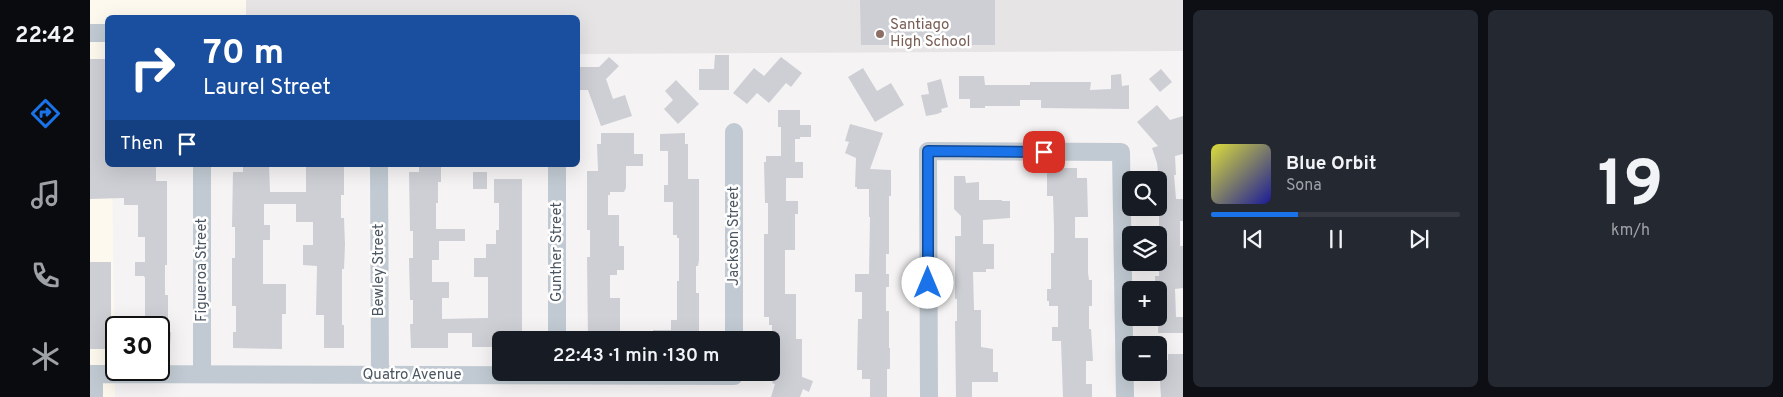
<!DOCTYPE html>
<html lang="en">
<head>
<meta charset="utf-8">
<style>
	:root { --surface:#171b24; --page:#242831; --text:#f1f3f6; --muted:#9ea1a6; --line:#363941; --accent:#1a73e8 }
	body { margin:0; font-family:Overpass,sans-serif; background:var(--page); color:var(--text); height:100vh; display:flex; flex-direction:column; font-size:19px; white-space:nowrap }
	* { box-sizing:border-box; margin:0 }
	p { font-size:16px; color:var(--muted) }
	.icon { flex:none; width:28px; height:28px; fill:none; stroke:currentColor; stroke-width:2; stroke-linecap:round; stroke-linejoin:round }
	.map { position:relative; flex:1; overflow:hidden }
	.details { display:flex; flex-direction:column; gap:10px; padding:10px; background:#0d0f14; width:600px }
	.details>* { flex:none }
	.top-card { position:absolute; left:15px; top:15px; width:475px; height:152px; border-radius:8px; box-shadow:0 5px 20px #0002; background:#1a4fa0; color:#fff; overflow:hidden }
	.tools { position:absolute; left:1032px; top:171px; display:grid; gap:10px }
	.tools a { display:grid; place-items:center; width:45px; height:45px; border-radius:8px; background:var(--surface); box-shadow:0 5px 20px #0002; font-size:25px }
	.speed { position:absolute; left:15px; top:316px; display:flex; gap:10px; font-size:25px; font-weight:700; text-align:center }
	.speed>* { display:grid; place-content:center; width:65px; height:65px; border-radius:50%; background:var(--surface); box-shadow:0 5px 20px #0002; line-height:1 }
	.speed .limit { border:2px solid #111; border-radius:8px; background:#fff; color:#111 }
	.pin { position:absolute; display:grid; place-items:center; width:42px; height:42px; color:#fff; margin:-21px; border-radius:10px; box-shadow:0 2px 8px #0006 }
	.me { position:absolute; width:55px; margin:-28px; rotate:0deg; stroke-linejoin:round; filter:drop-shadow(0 0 4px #0008) }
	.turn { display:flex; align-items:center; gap:18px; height:105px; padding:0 15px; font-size:22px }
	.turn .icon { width:65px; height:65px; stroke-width:2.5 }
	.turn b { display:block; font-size:35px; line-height:42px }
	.then { display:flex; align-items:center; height:48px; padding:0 15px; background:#0003; gap:10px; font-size:19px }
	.details .card { flex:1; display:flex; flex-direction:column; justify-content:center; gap:8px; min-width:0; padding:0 18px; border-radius:8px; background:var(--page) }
	.details .dial { align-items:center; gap:0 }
	.dial b { font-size:65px; line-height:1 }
	.song { display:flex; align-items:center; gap:15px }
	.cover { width:60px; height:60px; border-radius:8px; background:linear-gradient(135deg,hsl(60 70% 55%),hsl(240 70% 35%)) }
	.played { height:5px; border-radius:2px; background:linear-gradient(90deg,var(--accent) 35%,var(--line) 35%) }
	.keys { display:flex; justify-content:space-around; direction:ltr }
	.details .tiles { flex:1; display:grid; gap:10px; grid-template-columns:repeat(2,1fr) }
	.trip { position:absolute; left:402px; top:331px; width:288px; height:50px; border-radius:8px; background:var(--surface); box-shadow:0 5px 20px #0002; font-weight:600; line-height:50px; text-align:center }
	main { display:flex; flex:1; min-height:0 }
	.tab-bar { display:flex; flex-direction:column; width:90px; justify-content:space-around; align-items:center; background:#090b0e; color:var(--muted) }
	.tab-bar .icon { width:35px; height:35px }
	.tab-bar .selected { color:var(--accent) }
	.tab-bar b { font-size:22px; color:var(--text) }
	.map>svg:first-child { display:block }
</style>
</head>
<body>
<main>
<nav class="tab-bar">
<b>22:42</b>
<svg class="icon selected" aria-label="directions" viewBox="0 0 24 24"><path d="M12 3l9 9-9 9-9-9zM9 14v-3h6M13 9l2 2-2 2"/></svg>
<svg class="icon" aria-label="music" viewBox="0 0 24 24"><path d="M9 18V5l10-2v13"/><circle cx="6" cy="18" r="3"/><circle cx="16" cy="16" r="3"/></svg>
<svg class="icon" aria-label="phone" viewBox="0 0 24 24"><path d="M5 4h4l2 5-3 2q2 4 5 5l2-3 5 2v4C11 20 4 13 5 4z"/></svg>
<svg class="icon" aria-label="climate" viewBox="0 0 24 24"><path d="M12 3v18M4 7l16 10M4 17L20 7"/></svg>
</nav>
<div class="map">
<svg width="1093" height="397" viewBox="0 0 1093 397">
	<rect width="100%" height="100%" fill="#f5f3f3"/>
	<path fill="#fdf9ef" d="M0,0H156V17L18,18V165H22L25,397H0Z"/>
	<path fill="#e6e4e5" d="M156,0H1093V51L488,54V18L156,17Z"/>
	<path fill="#cdcfd5" d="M770,0H905V45H771Z
		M625,55H639V90H609V69H624Z
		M519,57L529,66L516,79L523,99L535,95L542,116L511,126L498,90H488V67H509Z
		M691,57L712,73L701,87L696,83L679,103L667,93L657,104L643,93L664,68L674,76Z
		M0,59H18V165H66V181H77V265H75V295H78V328H55V278L54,276H45V262H55V237H48V205H34V198L0,199Z
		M773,68L787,91L801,83L814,105L785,122L758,77Z
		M1071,69L1082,82L1070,92L1059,79Z
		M1031,74L1032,86L1039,85V109L951,108V100H930V106H895V108H880V99H869V76H894L895,85H940V82H1001L1000,90L1021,89V75Z
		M851,79L858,107L851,109L852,112L847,114L836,116L831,95L839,94L837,83Z
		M586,80L609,104L588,124L574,109L583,100L575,91Z
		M1067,105L1080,120L1093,116V154L1085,156L1086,175H1084L1086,199H1093V221H1090V246H1093V288L1085,289L1086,317H1093V333H1068L1069,290H1065V276H1069V180L1067,163L1062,148L1068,146L1047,122Z
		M688,110H710V125H721V137H710V139H705V162H713V178H696V201H708V214H705V250H695V294H706V339H712V377L723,381L719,392L713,389L710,397H681L685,384L682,383L690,361H685V350H682V325H679V317H674V234H678V203H675L674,162H676V156H691V127H688Z
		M760,124L793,133L780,169L801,170V196H799V254H796V274H799V287H796V311H799V348H800V369H797V397H780V379H772V370H767L768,319H772V292H765V274H779L780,217H779V189H767V187H765L766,158L755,153L759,142L755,141Z
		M511,133H544V154H553V166H536V188L534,192H520V195H518V215H529V246H534V270H527V275H520V298H530V340H498L497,257H500V230H497V171H508L507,144H511Z
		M595,133V144H598V179H609V260L608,266H606V293H609V340H563V330H581V320H587V281H589V238H587V235H583V202H574V185H578V151H570V134Z
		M153,165H179L180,192H216V165H254V195H251V218H254L255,245L254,269H252V325H254V348H234V315H226L227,266L213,265V245H223V222H206V204H174V225H180V240H173V284H196V314H192V349L143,348V332H146V306H142V258H145V227H142L143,172H153Z
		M329,165H351V182H348V203H346V229H375V241H349V260H342V282H359V298H352V319L398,318V277H384V258H396V244H406V230H409V203H404V179H432V340H411V347H382V333H358V348H321L320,324H323V300H320L319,258H323V231H320L319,172H329Z
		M957,168H987V178H997L998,217H985V238H998V273L999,280H1002V306H999V329H1001L1003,361H996V384H1002V397H973L971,341H962V327H968V306H959V301H957V289H961V253H964V227L963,196H957Z
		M383,172H397V189H383Z
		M864,176H875L876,183L889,182V200H912V201H920V218L893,220V244H904V269H896V272H883L884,310H891V347L903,349V372H908V382H882V397H866L865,321H867V299H865V236H871V216L864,209Z
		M0,262H21V328H18V349H0Z
		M69,332H81L80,347H69Z
		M1078,354H1093V397H1071L1069,365H1076V360H1078Z"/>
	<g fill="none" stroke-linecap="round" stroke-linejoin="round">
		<path stroke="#c1cad2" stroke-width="18" d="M0,33H18
			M644,132V340
			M112,165V374
			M289,165L290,375
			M467,340V165
			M0,374L644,376V372
			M4,374V397
			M839,397L838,151L1031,152L1035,397"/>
	</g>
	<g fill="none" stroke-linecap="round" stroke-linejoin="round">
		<g stroke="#114b97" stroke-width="12">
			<path id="route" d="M838,283V151L954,152"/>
		</g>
		<use href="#route" stroke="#1a73e8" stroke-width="9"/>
	</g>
	<circle fill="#8d6e63" stroke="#fff" stroke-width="2" cx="790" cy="34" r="5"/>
	<g text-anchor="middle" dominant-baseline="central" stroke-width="5" stroke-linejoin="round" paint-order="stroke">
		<g font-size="15" fill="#785e54" stroke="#fff" text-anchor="start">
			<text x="800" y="25">Santiago<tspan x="800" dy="17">High School</tspan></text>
		</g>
		<g font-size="15" fill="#4a5661" stroke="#fff">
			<text transform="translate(644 236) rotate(-90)">Jackson Street</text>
			<text transform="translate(467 252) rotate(-90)">Gunther Street</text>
			<text transform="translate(112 270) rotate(-90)">Figueroa Street</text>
			<text transform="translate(289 270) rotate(-90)">Bewley Street</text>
			<text x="322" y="375">Quatro Avenue</text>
		</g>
	</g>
</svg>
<div class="tools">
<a><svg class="icon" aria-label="search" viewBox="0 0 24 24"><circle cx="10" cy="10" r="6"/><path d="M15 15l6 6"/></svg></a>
<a><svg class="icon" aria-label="layers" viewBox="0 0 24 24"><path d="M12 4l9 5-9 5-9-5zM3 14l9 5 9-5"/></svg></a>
<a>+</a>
<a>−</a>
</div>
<div class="speed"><div class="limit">30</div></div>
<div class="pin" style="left:954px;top:152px;background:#d93025"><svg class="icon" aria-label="arrive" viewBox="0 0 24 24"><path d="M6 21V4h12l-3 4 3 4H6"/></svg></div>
<svg class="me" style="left:838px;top:283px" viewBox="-20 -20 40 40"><circle r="19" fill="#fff"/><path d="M0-13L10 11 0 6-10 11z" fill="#1a73e8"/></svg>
<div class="trip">22:43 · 1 min · 130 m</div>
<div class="top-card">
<div class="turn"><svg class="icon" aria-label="right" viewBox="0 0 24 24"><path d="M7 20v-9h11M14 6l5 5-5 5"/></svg><div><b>70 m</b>Laurel Street</div></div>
<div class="then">Then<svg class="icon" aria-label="arrive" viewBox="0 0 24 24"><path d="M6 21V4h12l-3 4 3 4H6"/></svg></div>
</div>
</div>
<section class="details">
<div class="tiles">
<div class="card">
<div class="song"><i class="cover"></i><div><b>Blue Orbit</b><p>Sona</p></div></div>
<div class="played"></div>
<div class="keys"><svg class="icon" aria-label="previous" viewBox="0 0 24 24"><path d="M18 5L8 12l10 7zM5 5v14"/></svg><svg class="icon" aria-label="pause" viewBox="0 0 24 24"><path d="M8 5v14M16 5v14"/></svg><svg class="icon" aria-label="next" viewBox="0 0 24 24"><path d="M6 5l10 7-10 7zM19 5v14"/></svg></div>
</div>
<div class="card dial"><b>19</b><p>km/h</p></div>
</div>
</section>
</main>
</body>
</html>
